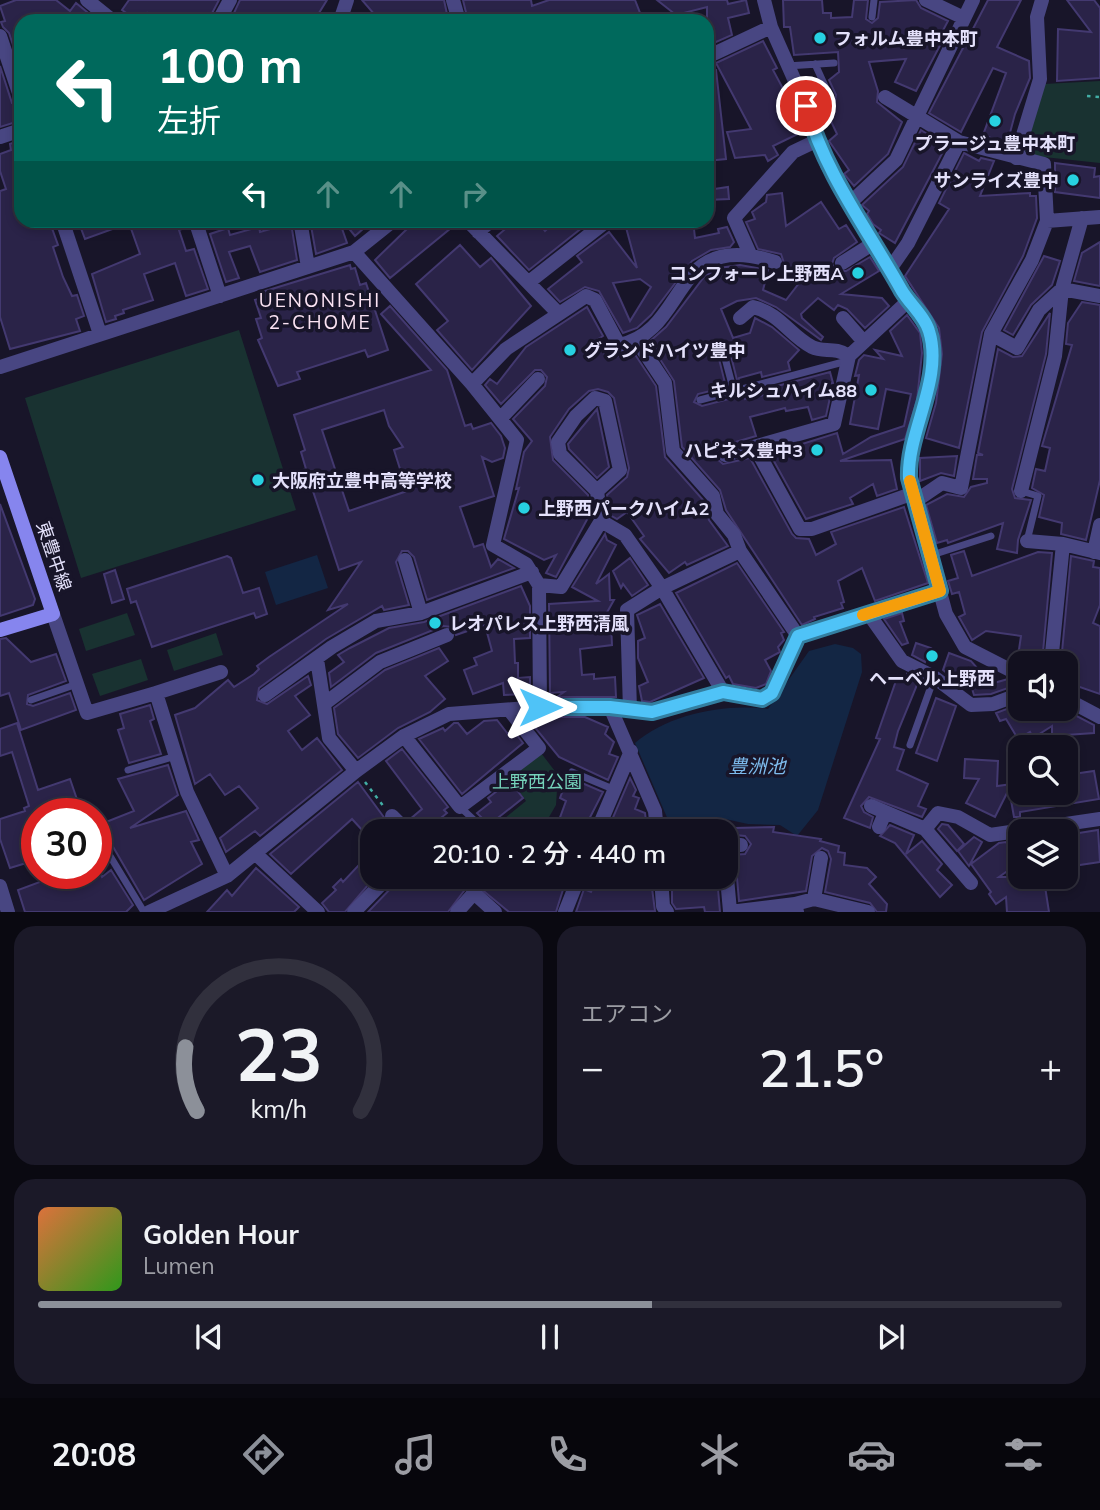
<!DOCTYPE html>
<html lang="ja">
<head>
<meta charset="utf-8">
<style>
	:root { --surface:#12101f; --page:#1b1928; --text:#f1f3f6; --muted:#9c9da4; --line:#31303d; --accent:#8c9099 }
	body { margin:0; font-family:Mulish,"Noto Sans JP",sans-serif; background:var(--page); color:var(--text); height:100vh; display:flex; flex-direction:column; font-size:26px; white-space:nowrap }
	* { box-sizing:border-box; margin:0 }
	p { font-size:23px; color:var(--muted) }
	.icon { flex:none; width:38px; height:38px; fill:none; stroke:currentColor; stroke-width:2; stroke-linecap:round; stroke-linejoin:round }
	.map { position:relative; height:912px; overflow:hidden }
	.panel { display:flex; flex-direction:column; gap:14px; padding:14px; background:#0a0911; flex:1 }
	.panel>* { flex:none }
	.top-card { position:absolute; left:14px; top:14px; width:700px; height:214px; border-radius:21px; box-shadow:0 4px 10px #0003,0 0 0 2px var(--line); background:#00695c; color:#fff; overflow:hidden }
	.fabs { position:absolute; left:1008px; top:651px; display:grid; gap:14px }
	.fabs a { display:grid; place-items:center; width:70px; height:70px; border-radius:14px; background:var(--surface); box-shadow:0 4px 10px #0003,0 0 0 2px var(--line); font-size:35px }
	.speed { position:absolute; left:21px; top:798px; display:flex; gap:14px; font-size:35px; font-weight:700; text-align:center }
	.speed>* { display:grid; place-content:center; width:91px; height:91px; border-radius:50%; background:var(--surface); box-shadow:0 4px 10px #0003,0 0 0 2px var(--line); line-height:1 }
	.speed .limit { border:10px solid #d22; background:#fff; color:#111 }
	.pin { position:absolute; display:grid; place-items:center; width:60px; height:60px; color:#fff; margin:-30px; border:4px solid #fff; border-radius:50%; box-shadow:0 2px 7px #0007 }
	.me { position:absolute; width:77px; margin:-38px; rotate:90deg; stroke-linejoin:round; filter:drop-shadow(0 0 5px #0008) }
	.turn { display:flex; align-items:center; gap:24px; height:147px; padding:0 28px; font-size:32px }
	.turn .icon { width:91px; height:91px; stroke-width:2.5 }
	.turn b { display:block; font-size:49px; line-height:60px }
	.lanes { display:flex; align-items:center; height:66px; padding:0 28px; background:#0003; justify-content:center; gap:35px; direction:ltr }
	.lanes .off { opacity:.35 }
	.big { font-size:52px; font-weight:600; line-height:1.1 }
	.panel .tile { flex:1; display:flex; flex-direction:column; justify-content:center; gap:10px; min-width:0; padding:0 24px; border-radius:21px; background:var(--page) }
	.panel .dial { align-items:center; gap:0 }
	.dial svg { height:182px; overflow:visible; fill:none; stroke:var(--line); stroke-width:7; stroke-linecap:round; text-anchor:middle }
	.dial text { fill:var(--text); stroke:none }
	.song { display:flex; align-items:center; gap:21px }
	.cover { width:84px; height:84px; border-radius:10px; background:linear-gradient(135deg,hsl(20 70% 55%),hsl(110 70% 35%)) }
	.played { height:7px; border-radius:4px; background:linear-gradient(90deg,var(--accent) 60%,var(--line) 60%) }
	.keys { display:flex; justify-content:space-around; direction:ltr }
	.heat { display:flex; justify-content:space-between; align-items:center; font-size:38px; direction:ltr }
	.panel .tiles { flex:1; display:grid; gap:14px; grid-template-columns:1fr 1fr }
	.tile:last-child { grid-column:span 2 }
	.trip { position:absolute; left:360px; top:819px; width:378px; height:70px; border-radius:21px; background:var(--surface); box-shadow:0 4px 10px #0003,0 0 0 2px var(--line); font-weight:600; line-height:70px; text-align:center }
	.menu { display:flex; height:112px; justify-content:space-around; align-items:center; background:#07060c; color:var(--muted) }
	.menu .icon { width:49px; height:49px }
	.menu .on { color:var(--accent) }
	.menu b { font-size:32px; color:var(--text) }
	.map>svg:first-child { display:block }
</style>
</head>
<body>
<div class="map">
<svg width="1100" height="912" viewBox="0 0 1100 912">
	<rect width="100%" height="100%" fill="#181529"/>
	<path fill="#193231" d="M1100,81V163L1025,155L1022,151L1044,84Z
		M239,330L296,510L81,578L25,398Z
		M127,613L135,635L86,651L79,629Z
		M216,633L223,655L174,671L167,650Z
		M141,659L148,680L100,696L92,674Z
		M541,753L558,775L556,805L541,831H489L526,801L509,777Z"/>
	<path fill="#132644" d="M317,555L328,588L276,605L265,572Z
		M835,644L853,648L861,654L862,672L818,810L797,836L780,825L748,824L716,817L669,822L635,743C668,714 726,703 768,709L809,651Z"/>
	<path fill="#2a2348" stroke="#433970" stroke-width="2" fill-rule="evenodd" d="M16,0H56L70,11L76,3L98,21H21V69L9,33L3,27L1,22L5,21L0,6Z
		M129,0H219L208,21H152L147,13L138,21L122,10Z
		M240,0H327L319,13L331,21H244L233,15Z
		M362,0H444L447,14L431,21H370L375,15Z
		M463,0H531L532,6L549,0H635L642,18L634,21H627L626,17L616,21H468Z
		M657,0H727L728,4L746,0L749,13L728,18L732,35L707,46V7L676,15Z
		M783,0H822L823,13H831V18L852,17L854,0H868L866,19L872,23L878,18L880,2L916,0L921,8L948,21L940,36L944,38L916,91L895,82L906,59L869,62L878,91L877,102L902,122L888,154L854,186L844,174L849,170L829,141L837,134L828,115L821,118L809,89L818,85L826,102L835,101L836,95L829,80L839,72L838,52L794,55L790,27H784Z
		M988,0H1021L997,47L1029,61L1030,78L1015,114L1007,144L983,135L1006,73L993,68L961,132L929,113Z
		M1067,0H1094L1100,8V78L1057,81L1058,29L1091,32Z
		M763,41L777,68L773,70L788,98H792L804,131L773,146L778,155L768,161L765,155L735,158L727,132L751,129L716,63Z
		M0,66L12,103L21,108V111L16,112L19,121L0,127Z
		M707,70H716L726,159L707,161Z
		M921,130L946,146L895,243L879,233L881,230L873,224L867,214L869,211L862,205L903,167Z
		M21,140V220H49L58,245L53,247L63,277L72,296L77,295L84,316L76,319L80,331L10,349L0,317V191L6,189L0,171V154L11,150L10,144Z
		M964,153L979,161L981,158L994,161L980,196L1030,193V196H1036L1037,218L1023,256L982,332L959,448L926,438L936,403L942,354L939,328L905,276L949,209L939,203Z
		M1055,163L1095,168L1094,177L1100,176V198L1055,192Z
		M728,187L729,199L707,200V190Z
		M782,193L786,226L821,202L839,229L846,225L857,242L834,258L832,264L837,271H846L870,257L879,271L841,294L882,298L889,306L865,328L847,309L838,305L834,310L818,298L801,314L802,318L823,337L821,340L776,307L756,298L737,301L721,309L733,338L750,333L755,318L772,327L799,350L788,362L790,370L762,377L761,372L739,378L738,384L731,356L723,352L719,359L726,387L698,394L694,402L702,406L744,395L745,399L768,394L766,389L830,372L833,383L828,384L831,393L826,416L812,420L808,407L786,411L785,408L750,417L756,436L722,446L716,452V458L723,464L750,458L792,534L796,538L809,539L816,555L836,544L831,532L904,507L928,583L875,601L862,568L838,581L844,602L841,603L843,608L814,617L815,619L802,625L726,510L720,490L682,447L674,381L649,342L666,327L704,277L719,268L740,265L768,270L763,290L786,300L803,278L784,263L781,254L758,249L746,222L755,219L752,212L766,202L767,195Z
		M86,220H186L187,227L179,230L186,251L194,249L208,289L186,296L175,263L144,274L153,300L123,310L124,313L115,316L116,319L106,322L92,274L140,254L129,223L85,239L79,223Z
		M310,220H339L347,243L316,254Z
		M342,220H373L355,236Z
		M406,220H445L451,228L390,278L375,260L410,226Z
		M516,220H537L545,231L557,220H586L588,223L529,270L497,236Z
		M624,220H693L695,238L719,233L718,229L727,227L734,242L730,247L711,250L692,261L651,315L637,328L623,333L599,291L585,287L560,302L548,289L582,262L577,256L609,232L637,268ZM640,279L651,287L630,321L613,283Z
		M291,223L297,260L260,272L250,246L229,252L239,278L226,282L210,234L228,228L230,235L259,227L260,232Z
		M1100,242V286L1074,281L1082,253Z
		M460,245L480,267L491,258L531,306L472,370L437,330L448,321L416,284Z
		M1044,256L1060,261L1052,285L1031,305L1013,335L1004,330Z
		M350,265L351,269L355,268L360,285L366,283L388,350L368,357L365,350L297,372L300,379L278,386L258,340L262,338L256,319L261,318L255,300L264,297L262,292Z
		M1082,302L1100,305V480L1086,540L1061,534L1062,523L1039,517L1044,495L1032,488L1036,469L1045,471L1050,448L1042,446L1072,345L1066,344L1068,323Z
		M390,306L447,370L465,426L471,424L473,429L491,423L501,436L505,448L503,458L492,462L482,457L494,496L460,507L474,547L483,544L491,567L498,559L514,568L427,600L414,557L408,551H402L396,562L409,605L384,610L382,606L326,639L259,688L257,700L267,704L308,676L311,685L295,696L310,715L288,731L302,750L317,738L342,770L260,836L255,831L226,852L220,838L258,808L239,786L225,795L210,774L195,784L175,715L195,708L228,680L234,687L254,674L259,669L257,666L269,657L348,604L328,610L361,562L339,570L309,479L286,487L283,476L306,469L301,452L305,450L294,415L431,370L381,314ZM384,410L389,426L403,447L394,450L407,491L349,511L322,430Z
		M587,307L603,336L595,341L609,360L632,350L656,386L665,457L704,501L709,520L728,546L687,565L685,562L669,573L640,539L644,536L627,512L617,519L610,515L607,495L627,477L629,468L614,398L608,392L598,389L589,391L569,409L550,437L553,460L588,495L590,514L556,577L546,573L556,555L544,560L504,539L519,488L516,489L524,452L532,441L513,419L545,386L547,377L541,370H535L501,404L485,385L490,379L497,384L526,347Z
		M1050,313L1046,354L1012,489L1015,498L1031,500L1018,540L1017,553L997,549L1003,523L948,543L947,540L937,543L926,505L947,494L964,497L971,487L987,483V479H973L977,455H983L978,453L998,349L1013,357L1022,356Z
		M907,315L920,333L922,353L917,400L905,439L840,461L891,460L897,489L877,496L873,484L850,498L853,504L806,519L770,454L837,433L843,454L871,437L904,426L911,394L886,389L878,429L850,424L859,375L855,376L859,360L864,355L883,359L875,350L902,356L890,331Z
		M597,409L609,467L597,478L569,449L568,444Z
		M957,456L954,476L941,473L920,481V458Z
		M0,504L35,599L33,605L0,616Z
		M605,534L607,540L616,545L596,584L609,574L610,600H614L597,630L611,623L612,645L580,649L582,675L594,674V679L615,677L616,697H557L564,692L550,693L549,604L598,601L572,587Z
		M964,551L972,576L1038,552L1052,553L1042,663H1017L1021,636L986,631L972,640L959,617L965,614L959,592L952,594L948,581L958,578L951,555Z
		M227,556L231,558L243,593L259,588L267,614L256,618L254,613L152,647L136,601L131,603L127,589Z
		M1071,556L1094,561L1093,567L1100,568V605L1093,623L1100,626V694L1077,686L1078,692L1066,689V652H1062Z
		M630,558L648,585L632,596L623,584L621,588L613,571Z
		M737,563L784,632L781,633L784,640L778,647L780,652L765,660L771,671L766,684L756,688L733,684L729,676L726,678L676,593Z
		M115,570L124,599L112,603L104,574Z
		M521,586L530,606V638L514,639L515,663H518V678L530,677V694L504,695L503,683L473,694L464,670L477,665L474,658L492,651L485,625L456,635L452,627L443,626L376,653L331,687L329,673L344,662L338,655L350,648L389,628L424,622Z
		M660,604L704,678L650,702L642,701L639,686L648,682L638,658V641L645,638L637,615Z
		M902,613L904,621L900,622L908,643L902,645L884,619Z
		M6,638L31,662L56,654L66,681L28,695L27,704L33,706L70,693L76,710L21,730L9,693L0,696V639Z
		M916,643L931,648L925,662L912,655Z
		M439,648L448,661L425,676L445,699L430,712L398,728L358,758L338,734L334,708L385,670Z
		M949,653L971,661L985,677L992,676L994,683L1008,679L1011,687L991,694L974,695L967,673L962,686L943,670Z
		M907,674L919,680L898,731L894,747L904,750L897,770L928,784L918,806L926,809L922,817L869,797L861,806L864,812L873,817L870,828L844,818L880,739L876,738L898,675L906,678Z
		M936,698L956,706L937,761L916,753Z
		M1020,704V709H1052V715L1071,713L1094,725V733L1052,736V726L1033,738L1030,732L1018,739L1006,719L1000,721L996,713Z
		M150,705L154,719L150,721L161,754L129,763L118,730L124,728L120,714Z
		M540,717H585L608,727L605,734L614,742L609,754L618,757L608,780L559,757L528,719Z
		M497,720L508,734L513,730L523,743L462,794L419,739L443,728L445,731L454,723H458L467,734L484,721Z
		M17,723L38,790L70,779L82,814H37V840L30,825L25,827L36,860L10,868L0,839V819L25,811L24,808L29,806L12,752L0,756V729Z
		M402,749L448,807L444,810L447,813L425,831H416L409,820L422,809L386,761Z
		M965,759L998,761L997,786L1020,783V793H1066V775L1094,771L1099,799L1020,812V817H1014L1009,789L995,817L966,803L979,779L964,778Z
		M168,765L178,795L130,828L186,811L199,840L191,842L202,864L144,900L112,845L96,850V826L134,811L118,779Z
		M568,777L603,792L583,831H561L564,825L558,823L566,801L560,798Z
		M630,778L636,790L633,796L639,798L635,809L645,813L646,821L643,831H615L618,824L611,822Z
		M510,781L523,798L489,825L477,813L491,802L488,798Z
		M358,782L394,831H373V842L352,819L291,874L270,854Z
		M942,824L948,825L964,844L957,851L938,829Z
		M890,825L914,835L906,854L922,841L942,864L937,870L952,885L940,897L895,843L880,836Z
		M774,827L773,832L821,839L820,841L839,846L838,852L845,853L844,865L867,868L876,877L869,884L887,904L886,912H877L870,903L825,892L831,859L828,851L822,848L812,856L806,891L739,901L736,866L731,855L745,854L751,844L745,836L735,835V828Z
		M1098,830L1100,862L1066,867V835Z
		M974,837L982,842L969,866L958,851Z
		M1006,842L1020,862L999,877H1039V881L1044,880L1049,912H1007L1006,897L996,904L989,894L991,892L971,864L999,843Z
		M373,850L375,877L345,912H329L322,903L336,890L333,887L341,879L343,882Z
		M256,868L299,907L294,912H207L227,890L232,896Z
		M111,870L133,905L126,912H25L18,890L64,873H100L102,877Z
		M397,877H567L556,912H509L475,884L467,887L448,912H368L395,884Z
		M597,877H649V889L652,888L655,911L576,912L584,889L591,892Z
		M672,877H717L720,912H705L704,907L676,909L672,903Z"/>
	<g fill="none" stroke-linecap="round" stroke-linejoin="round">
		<path stroke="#42aea5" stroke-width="2.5" stroke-dasharray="3.5 5" stroke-linecap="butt" d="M1087,96L1100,97
			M365,782L384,807
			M456,877L464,884"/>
		<path stroke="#484682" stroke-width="7" d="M872,17L874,0
			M144,21L146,19
			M815,64L830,97
			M787,66L834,63
			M725,358L734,392
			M700,400L847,361
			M1021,491L1038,496L1027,541
			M932,555L991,536
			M31,700L77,684
			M910,745L934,678
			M128,770L176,756
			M572,772L613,789
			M460,807L486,831
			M110,856L144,912"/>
		<path stroke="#484682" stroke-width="14" d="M87,0L113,21
			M453,0L459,21
			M926,0L964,18
			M223,21L219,20L230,0
			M340,21L347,0
			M771,27L806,106L827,165L908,301L929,329L932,353L926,402L909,462V478L946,614L965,647L1020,675
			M0,36L21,99
			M707,57L771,27L764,0
			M885,97L959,142L1044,164L1047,221L1032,260L991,334L961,488L942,483L917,500
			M0,137L21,130
			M1016,158L1040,79L1037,17L1042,0
			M850,203L896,160L973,0
			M62,220L100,334
			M195,220L220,296
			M300,220L308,267
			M467,220L557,312
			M1047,221L1100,217
			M478,232L492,220
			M354,252L472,384L517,440L493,545L526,564L539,585L561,587L601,521L625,535L662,588L740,551L798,636
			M750,254L734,218L793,152L816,141
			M842,263L874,243
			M890,269L908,243L959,142
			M529,282L608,220
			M740,318L753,307C781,314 789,335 812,347C824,353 834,346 849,356
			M843,318L864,342
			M991,334L1017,348L1039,310L1062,289L1100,296
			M637,341L665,383L673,451L713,496L717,514L734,535L740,551
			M0,367L354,252L394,220
			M472,384L506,349L586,296L595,300L619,345C690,331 669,227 775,262
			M500,419L538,379
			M755,447L800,529H812L914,493
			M725,455L834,424L849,356L908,301
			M597,491L620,470L605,401L595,398L576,416L558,442L560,454L597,491L601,521
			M1021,491L1055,356L1062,289L1082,218
			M1027,541L1063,544L1100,553
			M1094,552L1100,525
			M405,560L421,613
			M539,585L540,707
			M868,613L902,661L934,677L971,705L993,704L1020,694
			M53,614L87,713L156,693L187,792L227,876
			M317,659L329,738L356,771
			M1051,663L1063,544
			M156,693L221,672
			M265,695L332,647L376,621L421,613L532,572
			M1066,699L1100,717
			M324,704L380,662L447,635
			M610,707L655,811L657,831
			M630,710L627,610L662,588L723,692
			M510,711L539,748L460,807L404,736L449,714L540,707H610L652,712L723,692L762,699L772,693L798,636L940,591
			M871,806L925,829L971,883
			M392,816L407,831
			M879,827L885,813
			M925,829L938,813L958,817L990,835L1100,819
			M597,831L631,751
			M726,845H741
			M257,855L318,912
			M726,867L730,911
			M661,877L663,906L667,912
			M0,886L8,912
			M814,899L821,858
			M795,904L814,899L868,912
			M149,912L227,876L356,771L404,736
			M354,912L388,877
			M457,912L474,893L495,912
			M565,912L579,877
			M730,912L795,904L797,912"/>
		<path stroke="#8685ee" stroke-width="14" d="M0,457L53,614L0,630"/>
	</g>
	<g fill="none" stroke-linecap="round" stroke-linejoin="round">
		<g stroke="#337fa1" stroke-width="18">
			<path id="route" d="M540,707H610L652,712L723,692L762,699L772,693L798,636L940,591L909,478C907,431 944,379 929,331C925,317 910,304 902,291C868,230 825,174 806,106"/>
		</g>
		<use href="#route" stroke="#4fc3f7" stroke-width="12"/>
		<path stroke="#f59e0b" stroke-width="12" d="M863,615L940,591L910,481"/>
	</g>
	<g fill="#27d1e1" stroke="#181529" stroke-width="2.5">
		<circle cx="820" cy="38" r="7"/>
		<circle cx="995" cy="121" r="7"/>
		<circle cx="1073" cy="180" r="7"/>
		<circle cx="858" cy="273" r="7"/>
		<circle cx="570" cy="350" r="7"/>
		<circle cx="871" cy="390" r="7"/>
		<circle cx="817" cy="450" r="7"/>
		<circle cx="258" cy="480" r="7"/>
		<circle cx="524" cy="508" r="7"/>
		<circle cx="435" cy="623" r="7"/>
		<circle cx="932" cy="656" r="7"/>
	</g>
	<g text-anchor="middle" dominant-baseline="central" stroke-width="7" stroke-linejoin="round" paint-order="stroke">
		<g font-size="18" font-weight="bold" fill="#e4e1fb" stroke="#181529" text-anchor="start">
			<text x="834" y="38">フォルム豊中本町</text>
			<text x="995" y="143" text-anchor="middle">プラージュ豊中本町</text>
			<text x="1059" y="180" text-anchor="end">サンライズ豊中</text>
			<text x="844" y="273" text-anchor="end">コンフォーレ上野西A</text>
			<text x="584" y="350">グランドハイツ豊中</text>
			<text x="857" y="390" text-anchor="end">キルシュハイム88</text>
			<text x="803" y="450" text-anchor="end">ハピネス豊中3</text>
			<text x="272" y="480">大阪府立豊中高等学校</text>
			<text x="538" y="508">上野西パークハイム2</text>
			<text x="449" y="623">レオパレス上野西清風</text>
			<text x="932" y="678" text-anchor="middle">ヘーベル上野西</text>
		</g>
		<g font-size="18" fill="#e4e1fb" stroke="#181529">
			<text transform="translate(54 556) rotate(71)">東豊中線</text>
		</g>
		<g font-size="18" fill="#75d2ba" stroke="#181529">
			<text x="537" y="781">上野西公園</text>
		</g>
		<g font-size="19" letter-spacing="2" fill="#fbe3f3" stroke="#181529">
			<text x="320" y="300">UENONISHI<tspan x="320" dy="22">2-CHOME</tspan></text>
		</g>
		<g font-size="19" font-style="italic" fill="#7dbbed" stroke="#181529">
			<text x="757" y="766">豊洲池</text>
		</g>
	</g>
</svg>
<div class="fabs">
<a><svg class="icon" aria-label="sound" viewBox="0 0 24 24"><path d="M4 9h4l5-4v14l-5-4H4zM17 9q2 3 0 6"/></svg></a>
<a><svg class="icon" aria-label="search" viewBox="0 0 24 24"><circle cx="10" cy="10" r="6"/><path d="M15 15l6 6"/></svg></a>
<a><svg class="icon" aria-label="layers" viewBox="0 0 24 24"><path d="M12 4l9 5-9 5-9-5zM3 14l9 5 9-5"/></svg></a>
</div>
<div class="speed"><div class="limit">30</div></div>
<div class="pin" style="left:806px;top:106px;background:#d93025"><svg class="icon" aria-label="arrive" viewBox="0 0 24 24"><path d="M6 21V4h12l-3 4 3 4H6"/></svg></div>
<svg class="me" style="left:540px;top:707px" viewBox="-20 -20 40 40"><path d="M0-17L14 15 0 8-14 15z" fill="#4fc3f7" stroke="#fff" stroke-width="4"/></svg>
<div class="trip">20:10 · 2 分 · 440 m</div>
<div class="top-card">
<div class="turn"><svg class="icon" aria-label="left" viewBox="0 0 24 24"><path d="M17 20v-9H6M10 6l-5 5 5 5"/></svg><div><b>100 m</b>左折</div></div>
<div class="lanes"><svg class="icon" aria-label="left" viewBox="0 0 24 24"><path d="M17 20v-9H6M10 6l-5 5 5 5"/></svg><svg class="icon off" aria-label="ahead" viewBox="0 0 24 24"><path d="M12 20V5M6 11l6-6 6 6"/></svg><svg class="icon off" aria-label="ahead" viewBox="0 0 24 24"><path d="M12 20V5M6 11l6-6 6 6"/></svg><svg class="icon off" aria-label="right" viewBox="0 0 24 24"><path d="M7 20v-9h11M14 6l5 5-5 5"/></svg></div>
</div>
</div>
<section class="panel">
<div class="tiles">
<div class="tile dial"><svg viewBox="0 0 100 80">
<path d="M14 69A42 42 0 1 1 86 69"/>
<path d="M14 69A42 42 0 0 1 9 41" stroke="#8c9099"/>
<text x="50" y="56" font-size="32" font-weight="700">23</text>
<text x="50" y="72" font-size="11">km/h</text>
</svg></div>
<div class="tile"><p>エアコン</p>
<div class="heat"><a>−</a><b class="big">21.5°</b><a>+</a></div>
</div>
<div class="tile">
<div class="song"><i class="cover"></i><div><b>Golden Hour</b><p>Lumen</p></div></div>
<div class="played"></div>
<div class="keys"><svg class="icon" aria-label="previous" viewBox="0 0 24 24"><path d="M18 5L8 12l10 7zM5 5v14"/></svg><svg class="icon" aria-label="pause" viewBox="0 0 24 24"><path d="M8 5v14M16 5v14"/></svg><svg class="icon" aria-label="next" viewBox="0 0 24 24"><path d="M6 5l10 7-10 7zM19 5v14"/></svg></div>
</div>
</div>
</section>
<nav class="menu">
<b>20:08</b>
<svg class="icon on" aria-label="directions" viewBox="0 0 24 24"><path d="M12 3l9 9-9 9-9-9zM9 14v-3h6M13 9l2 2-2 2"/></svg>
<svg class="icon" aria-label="music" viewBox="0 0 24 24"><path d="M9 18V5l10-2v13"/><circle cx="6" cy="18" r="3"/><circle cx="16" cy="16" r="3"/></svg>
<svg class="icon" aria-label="phone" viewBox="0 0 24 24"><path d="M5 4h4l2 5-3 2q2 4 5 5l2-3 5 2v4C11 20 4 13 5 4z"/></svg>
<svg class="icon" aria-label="climate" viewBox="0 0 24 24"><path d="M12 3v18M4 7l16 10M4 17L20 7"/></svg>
<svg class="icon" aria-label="car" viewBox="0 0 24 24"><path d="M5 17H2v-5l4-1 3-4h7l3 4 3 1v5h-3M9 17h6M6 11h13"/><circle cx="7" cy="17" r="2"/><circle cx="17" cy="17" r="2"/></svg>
<svg class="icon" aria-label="filters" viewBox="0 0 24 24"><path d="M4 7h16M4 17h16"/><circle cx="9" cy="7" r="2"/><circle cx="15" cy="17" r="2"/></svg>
</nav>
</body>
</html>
